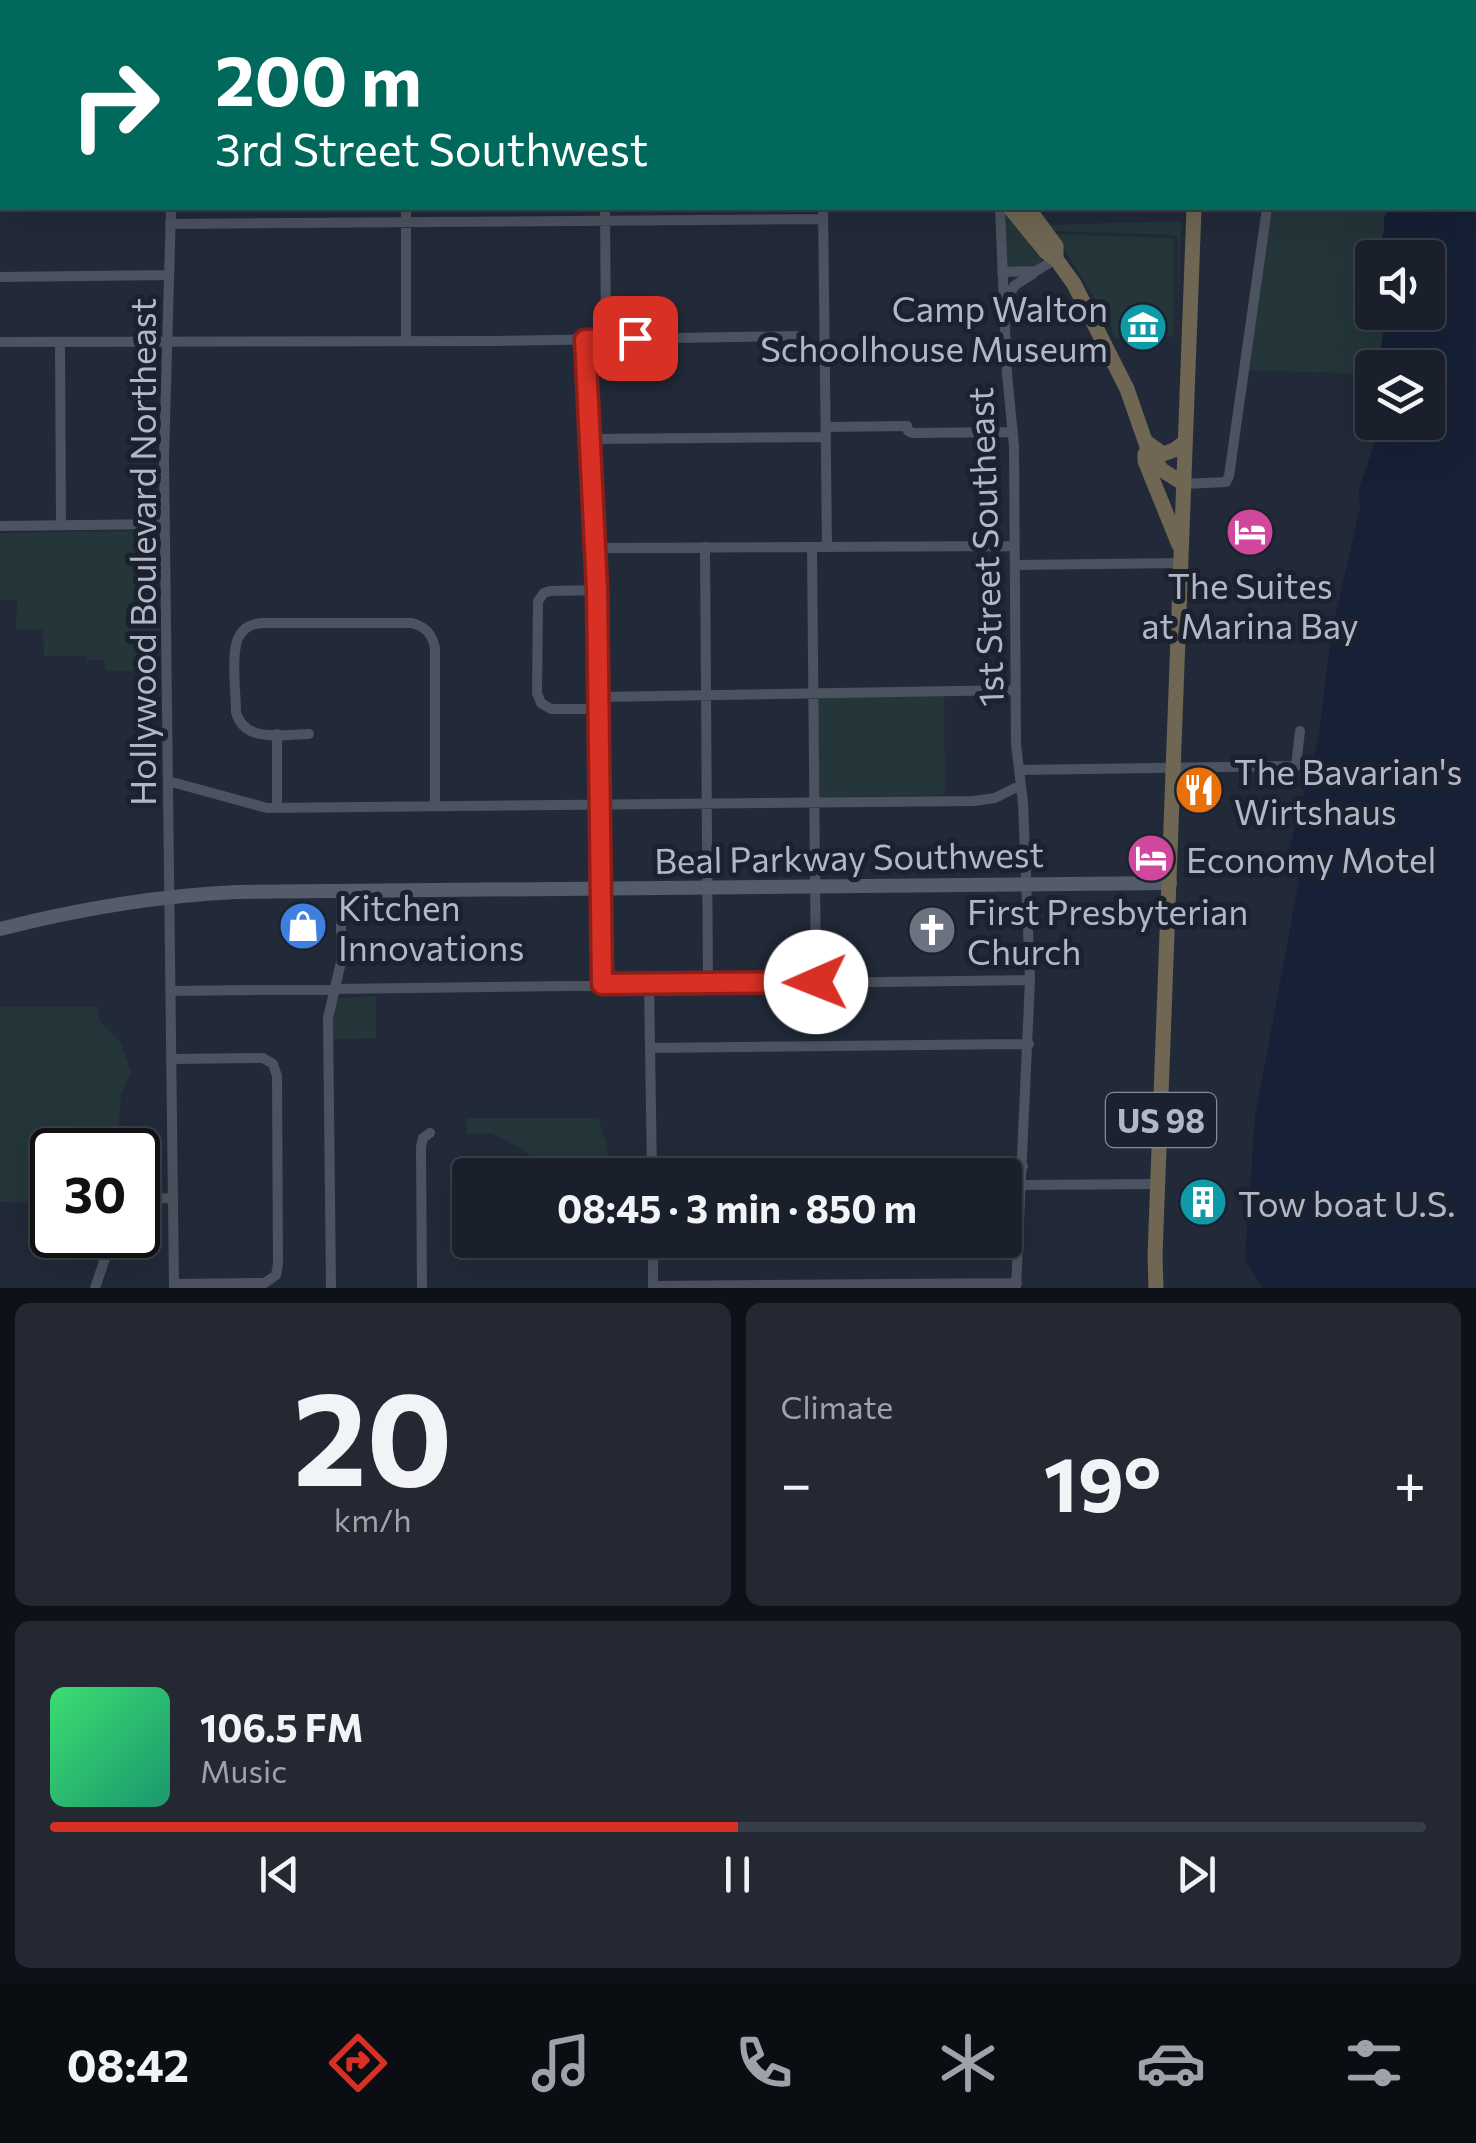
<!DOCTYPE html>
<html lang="en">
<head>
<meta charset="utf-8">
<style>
	:root { --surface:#1a202b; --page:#232833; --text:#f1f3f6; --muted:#9fa3a9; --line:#383e47; --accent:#d93025 }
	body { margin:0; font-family:Commissioner,sans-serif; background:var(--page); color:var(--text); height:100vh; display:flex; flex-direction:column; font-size:38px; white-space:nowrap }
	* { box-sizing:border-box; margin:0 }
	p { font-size:32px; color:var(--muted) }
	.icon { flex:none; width:55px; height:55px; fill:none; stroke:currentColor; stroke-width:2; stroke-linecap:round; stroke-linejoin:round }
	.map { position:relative; height:1288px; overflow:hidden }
	.panel { display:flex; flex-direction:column; gap:15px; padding:15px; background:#0e1218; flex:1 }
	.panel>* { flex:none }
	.hud { position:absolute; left:0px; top:0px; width:1478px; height:210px; box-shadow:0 10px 40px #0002,0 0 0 2px var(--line); background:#00695c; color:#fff; overflow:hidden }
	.fabs { position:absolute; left:1355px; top:240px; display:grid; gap:20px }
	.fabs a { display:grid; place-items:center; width:90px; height:90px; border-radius:10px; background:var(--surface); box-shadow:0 10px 40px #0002,0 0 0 2px var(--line); font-size:50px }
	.speed { position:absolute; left:30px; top:1128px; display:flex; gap:20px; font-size:50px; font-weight:700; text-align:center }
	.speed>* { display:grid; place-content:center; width:130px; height:130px; border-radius:50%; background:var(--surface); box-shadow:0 10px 40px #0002,0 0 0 2px var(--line); line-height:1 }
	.speed .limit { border:5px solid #111; border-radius:15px; background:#fff; color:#111 }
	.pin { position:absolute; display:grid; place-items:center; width:85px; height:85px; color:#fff; margin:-42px; border-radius:20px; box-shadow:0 5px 15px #0006 }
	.me { position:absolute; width:110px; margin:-55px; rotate:269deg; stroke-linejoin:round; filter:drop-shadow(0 0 8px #0008) }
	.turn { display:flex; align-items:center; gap:35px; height:210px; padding:0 50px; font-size:45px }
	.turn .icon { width:130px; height:130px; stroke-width:2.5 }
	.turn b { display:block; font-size:70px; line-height:85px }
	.big { font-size:75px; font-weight:700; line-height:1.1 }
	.panel .tile { flex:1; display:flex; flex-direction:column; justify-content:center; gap:15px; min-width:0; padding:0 35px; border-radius:15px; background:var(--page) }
	.panel .dial { align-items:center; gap:0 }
	.dial b { font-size:130px; line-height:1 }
	.song { display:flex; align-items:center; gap:30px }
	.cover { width:120px; height:120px; border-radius:15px; background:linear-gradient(135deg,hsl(140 70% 55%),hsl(160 70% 35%)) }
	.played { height:10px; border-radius:5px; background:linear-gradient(90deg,var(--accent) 50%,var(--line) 50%) }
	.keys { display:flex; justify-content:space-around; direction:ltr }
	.heat { display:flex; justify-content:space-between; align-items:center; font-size:55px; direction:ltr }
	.panel .tiles { flex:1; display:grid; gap:15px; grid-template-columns:1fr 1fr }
	.tile:last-child { grid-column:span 2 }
	.trip { position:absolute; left:452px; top:1158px; width:570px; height:100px; border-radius:10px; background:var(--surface); box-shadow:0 10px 40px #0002,0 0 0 2px var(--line); font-weight:700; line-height:100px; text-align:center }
	.menu { display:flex; height:160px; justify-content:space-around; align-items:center; background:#0a0d11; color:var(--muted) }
	.menu .icon { width:70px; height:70px }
	.menu .on { color:var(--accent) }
	.menu b { font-size:45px; color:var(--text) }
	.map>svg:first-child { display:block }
</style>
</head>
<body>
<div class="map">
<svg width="1476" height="1288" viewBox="0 0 1476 1288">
	<rect width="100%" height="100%" fill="#222a39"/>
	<path fill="#24363a" d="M1267,208H1389L1384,218V232L1376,257L1372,258V312L1380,313L1385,316C1386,333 1378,350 1378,367L1372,368V374L1244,370Z
		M1003,211L1043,256C1039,272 1019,268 1005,268Z
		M1181,221L1178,319V238L1174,235L1055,231L1053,234L1045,225Z
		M1055,234L1174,238V336L1115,338L1110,324Z
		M156,531L158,665L154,670L109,671L105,668L104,660H87V656H44L43,630L16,629L17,600H0V533Z
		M944,695L945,795L819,797L817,697Z
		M376,996V1038L331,1039L335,999Z
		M0,1007H97L100,1022L120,1041L131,1072L121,1094L117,1150H52V1202H0Z
		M466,1118H598L607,1145L611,1175H550C536,1158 507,1136 485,1133C479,1133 473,1134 467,1134Z"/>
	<path fill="#162036" d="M1471,0H1476V1288H1263L1245,1260L1255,1117L1299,881L1287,857L1319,736L1331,634L1360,508L1359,489L1378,433V423L1428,422V368L1378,367C1378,350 1386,333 1385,316L1380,313L1428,312V258L1376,257L1384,232V218L1389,208H1475V2H1471Z"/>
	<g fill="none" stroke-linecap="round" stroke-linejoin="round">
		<path stroke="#4c525f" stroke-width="10" d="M403,0V2
			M602,0V2
			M917,0L919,2
			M1004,0V2
			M1288,2V0
			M0,87L2,91
			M171,208L164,458L174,1288
			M406,208V341
			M605,208L606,339
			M823,208L827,547
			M1000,208L1007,374L1014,446L1016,744L1023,803L1030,980L1016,1288
			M170,224L823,219
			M1002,272L1036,271L1056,259
			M0,277L169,275
			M1006,304L1014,286L1034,273
			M585,340L597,590L602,984
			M0,342L494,341L802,336
			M60,342L61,525
			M826,427L907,426L908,431L913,433L1013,432
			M590,439L826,437
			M1184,484L1226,482L1229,476L1267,208
			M0,526L165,524
			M705,547L708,983
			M812,547L816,982
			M595,548L1014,546
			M1015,565L1181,563
			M597,590L550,591L544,593L538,601L537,693L541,703L551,709H598
			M598,697L1016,690
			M277,734V808
			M309,734C284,734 244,744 236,712C236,694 230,648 240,635C245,626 253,624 262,623H412C426,627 432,634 435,648V805
			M1019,770L1293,766H1296L1300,731
			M168,781L267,808L974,801L995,798L1021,785
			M649,984L652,1173
			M170,991L1030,980
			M651,1048L1029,1044
			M171,1059L263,1058L273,1064L277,1076L278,1264L276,1275L265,1283L174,1284
			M652,1170L1023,1166
			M1022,1185L1159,1184
			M138,1199L172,1198
			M653,1240V1288
			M653,1286L1017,1283
			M95,1288L113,1235
			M331,1288L328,1018L341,962V891
			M422,1288L421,1147L423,1138L430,1133"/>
		<path stroke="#545b6a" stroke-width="14" d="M0,929C78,909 155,896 236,892L1170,883"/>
		<path stroke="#6f6753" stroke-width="15" d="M727,0L734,2
			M766,0L771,2
			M176,2L181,0
			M1201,2V0
			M0,109L2,107
			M1010,208L1046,252L1056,259L1074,284L1127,389L1150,455L1162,470L1184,484
			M1028,208L1056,246V259
			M1146,442L1163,454L1174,450L1185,442
			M1145,454V461L1179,545
			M1156,1288L1155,1256L1194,208"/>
	</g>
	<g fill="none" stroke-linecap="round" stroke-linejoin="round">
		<g stroke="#8d1f18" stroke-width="25">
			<path id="route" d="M635,338L585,340L597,590L602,984L816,982"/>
		</g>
		<use href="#route" stroke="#d93025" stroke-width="18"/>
	</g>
	<defs>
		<g id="museum-disc" transform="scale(2.5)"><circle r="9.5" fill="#0f9aa8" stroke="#1b212e"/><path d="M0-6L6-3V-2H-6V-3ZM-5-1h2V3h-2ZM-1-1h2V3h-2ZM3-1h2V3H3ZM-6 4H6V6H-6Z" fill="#fff"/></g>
		<g id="hotel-disc" transform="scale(2.5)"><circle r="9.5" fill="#d1479c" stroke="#1b212e"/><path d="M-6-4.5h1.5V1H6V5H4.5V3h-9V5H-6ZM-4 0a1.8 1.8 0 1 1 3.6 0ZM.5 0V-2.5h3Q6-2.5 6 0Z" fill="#fff"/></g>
		<g id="restaurant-disc" transform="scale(2.5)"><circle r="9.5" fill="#e8710a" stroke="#1b212e"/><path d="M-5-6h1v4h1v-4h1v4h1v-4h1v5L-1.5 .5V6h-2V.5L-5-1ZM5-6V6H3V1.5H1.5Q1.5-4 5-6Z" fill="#fff"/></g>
		<g id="shop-disc" transform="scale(2.5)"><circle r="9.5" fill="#3f7fe0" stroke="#1b212e"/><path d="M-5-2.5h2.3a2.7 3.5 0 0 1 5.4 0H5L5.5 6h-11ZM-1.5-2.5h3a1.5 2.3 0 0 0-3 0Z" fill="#fff"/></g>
		<g id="church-disc" transform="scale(2.5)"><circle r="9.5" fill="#6b7280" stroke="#1b212e"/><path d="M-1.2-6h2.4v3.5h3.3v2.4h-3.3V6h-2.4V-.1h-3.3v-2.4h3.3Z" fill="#fff"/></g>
		<g id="building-disc" transform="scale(2.5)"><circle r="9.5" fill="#0f9aa8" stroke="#1b212e"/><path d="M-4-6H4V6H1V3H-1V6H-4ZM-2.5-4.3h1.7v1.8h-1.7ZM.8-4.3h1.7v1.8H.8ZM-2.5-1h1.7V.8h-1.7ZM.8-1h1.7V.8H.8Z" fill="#fff"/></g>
	</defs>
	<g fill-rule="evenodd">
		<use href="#museum-disc" x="1143" y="327"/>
		<use href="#hotel-disc" x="1250" y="532"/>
		<use href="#restaurant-disc" x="1199" y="790"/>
		<use href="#hotel-disc" x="1151" y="858"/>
		<use href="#shop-disc" x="303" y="926"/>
		<use href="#church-disc" x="932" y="930"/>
		<use href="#building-disc" x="1203" y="1202"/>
	</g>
	<g text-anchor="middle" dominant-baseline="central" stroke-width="10" stroke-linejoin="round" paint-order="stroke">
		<rect fill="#1b212e" stroke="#848a98" stroke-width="2.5" x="1106" y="1093" width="110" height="54" rx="8"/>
		<g font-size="32" font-weight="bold" fill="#b1b7c6">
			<text x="1161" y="1120">US 98</text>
		</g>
		<g font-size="35" fill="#b1b7c6" stroke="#1b212e" text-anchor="start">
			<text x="1108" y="307" text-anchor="end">Camp Walton<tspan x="1108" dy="40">Schoolhouse Museum</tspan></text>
			<text x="1250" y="584" text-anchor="middle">The Suites<tspan x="1250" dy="40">at Marina Bay</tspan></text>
			<text x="1234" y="770">The Bavarian's<tspan x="1234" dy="40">Wirtshaus</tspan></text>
			<text x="1186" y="858">Economy Motel</text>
			<text x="338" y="906">Kitchen<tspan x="338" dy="40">Innovations</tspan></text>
			<text x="967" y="910">First Presbyterian<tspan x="967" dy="40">Church</tspan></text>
			<text x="1238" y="1202">Tow boat U.S.</text>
		</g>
		<g font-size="35" fill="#b1b7c6" stroke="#1b212e">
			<text transform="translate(984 547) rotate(-92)">1st Street Southeast</text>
			<text transform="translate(141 552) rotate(-90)">Hollywood Boulevard Northeast</text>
			<text transform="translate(849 856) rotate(-1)">Beal Parkway Southwest</text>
		</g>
	</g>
</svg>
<div class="fabs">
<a><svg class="icon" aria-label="sound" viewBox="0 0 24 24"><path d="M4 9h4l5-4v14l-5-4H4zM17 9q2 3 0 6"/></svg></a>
<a><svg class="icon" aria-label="layers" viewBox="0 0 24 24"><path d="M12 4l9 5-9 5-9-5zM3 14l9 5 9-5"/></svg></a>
</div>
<div class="speed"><div class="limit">30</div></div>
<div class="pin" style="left:635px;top:338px;background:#d93025"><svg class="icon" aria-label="arrive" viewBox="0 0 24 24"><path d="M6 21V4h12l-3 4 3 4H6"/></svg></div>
<svg class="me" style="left:816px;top:982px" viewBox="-20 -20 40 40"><circle r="19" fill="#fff"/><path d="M0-13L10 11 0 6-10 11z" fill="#d93025"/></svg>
<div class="trip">08:45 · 3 min · 850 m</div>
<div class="hud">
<div class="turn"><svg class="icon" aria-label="right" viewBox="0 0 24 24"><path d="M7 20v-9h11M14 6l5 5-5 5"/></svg><div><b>200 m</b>3rd Street Southwest</div></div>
</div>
</div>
<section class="panel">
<div class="tiles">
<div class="tile dial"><b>20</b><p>km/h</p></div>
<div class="tile"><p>Climate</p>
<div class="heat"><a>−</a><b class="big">19°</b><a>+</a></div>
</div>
<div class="tile">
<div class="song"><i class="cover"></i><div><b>106.5 FM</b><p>Music</p></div></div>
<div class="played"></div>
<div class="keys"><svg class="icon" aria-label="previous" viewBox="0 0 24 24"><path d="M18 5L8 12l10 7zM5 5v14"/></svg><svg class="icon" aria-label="pause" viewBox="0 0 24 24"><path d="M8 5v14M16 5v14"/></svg><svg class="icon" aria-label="next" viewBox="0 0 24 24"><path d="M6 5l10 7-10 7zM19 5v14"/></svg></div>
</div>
</div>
</section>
<nav class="menu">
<b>08:42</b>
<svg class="icon on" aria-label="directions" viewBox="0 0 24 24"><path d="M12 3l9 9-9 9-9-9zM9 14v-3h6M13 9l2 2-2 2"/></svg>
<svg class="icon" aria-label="music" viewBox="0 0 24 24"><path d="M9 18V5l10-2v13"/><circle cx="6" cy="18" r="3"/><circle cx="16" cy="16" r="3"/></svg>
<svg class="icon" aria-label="phone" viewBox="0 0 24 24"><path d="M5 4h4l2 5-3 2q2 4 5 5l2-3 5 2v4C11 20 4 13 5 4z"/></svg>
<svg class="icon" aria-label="climate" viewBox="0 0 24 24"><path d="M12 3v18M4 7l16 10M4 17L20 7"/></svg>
<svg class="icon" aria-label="car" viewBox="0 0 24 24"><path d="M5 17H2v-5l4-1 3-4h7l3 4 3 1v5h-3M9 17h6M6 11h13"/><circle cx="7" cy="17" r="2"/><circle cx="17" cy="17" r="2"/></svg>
<svg class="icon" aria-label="filters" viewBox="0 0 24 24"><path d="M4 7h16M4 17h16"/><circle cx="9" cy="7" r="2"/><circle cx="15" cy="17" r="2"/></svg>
</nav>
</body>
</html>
